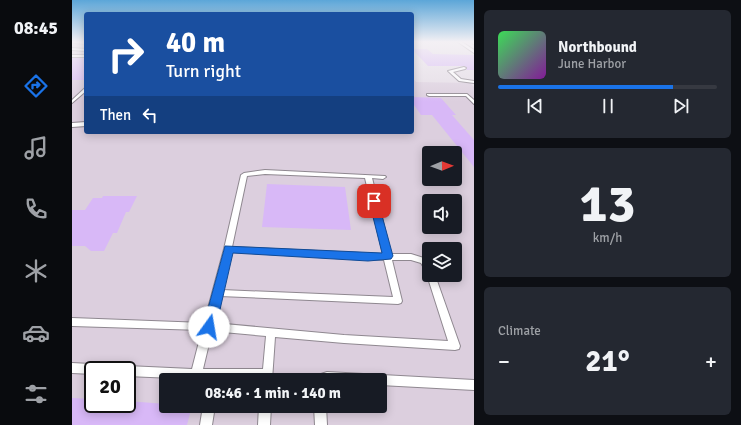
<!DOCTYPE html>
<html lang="en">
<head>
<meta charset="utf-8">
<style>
	:root { --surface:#171b24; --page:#242831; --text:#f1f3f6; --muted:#9ea1a6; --line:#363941; --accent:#1a73e8 }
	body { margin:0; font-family:Signika,sans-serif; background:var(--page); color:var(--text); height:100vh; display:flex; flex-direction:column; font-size:15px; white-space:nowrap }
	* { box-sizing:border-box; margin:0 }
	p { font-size:13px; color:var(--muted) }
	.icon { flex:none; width:22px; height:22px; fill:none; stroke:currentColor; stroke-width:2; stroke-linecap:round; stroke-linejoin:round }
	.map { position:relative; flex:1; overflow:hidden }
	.drawer { display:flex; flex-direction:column; gap:10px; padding:10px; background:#0d0f14; width:267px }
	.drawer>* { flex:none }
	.banner { position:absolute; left:12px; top:12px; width:330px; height:122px; border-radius:4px; box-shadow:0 2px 10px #0003; background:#1a4fa0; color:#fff; overflow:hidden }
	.needle { width:26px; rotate:89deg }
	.buttons { position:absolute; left:350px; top:146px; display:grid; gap:8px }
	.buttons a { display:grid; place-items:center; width:40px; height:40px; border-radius:4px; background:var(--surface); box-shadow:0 2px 10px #0003; font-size:20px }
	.speed { position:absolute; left:12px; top:361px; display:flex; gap:8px; font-size:20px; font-weight:700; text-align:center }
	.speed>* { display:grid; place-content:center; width:52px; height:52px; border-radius:50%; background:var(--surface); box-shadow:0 2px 10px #0003; line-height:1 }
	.speed .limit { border:2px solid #111; border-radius:6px; background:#fff; color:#111 }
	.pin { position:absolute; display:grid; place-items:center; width:34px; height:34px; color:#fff; margin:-17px; border-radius:8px; box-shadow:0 2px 6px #0006 }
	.me { position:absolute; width:44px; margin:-22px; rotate:13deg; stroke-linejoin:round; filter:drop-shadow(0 0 3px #0008) }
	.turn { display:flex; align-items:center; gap:14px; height:84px; padding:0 16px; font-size:18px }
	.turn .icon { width:52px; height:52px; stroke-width:2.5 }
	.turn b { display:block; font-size:28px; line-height:34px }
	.then { display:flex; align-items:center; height:38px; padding:0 16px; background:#0003; gap:8px; font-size:15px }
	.big { font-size:30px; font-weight:700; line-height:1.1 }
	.drawer .card { flex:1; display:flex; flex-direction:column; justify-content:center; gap:6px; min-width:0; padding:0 14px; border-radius:6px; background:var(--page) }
	.drawer .dial { align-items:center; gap:0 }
	.dial b { font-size:52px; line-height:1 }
	.song { display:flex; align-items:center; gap:12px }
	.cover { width:48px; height:48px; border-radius:6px; background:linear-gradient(135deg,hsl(130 70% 55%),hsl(290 70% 35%)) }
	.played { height:4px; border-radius:2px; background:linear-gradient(90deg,var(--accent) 80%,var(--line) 80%) }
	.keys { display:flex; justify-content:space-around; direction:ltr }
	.heat { display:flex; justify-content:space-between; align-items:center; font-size:22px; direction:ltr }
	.trip { position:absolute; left:87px; top:373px; width:228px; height:40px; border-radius:4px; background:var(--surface); box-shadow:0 2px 10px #0003; font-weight:700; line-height:40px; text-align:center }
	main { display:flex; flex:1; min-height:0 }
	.dock { display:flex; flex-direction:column; width:72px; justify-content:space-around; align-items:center; background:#090b0e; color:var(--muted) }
	.dock .icon { width:28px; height:28px }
	.dock .selected { color:var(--accent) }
	.dock b { font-size:18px; color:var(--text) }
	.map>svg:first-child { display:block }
</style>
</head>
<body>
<main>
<nav class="dock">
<b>08:45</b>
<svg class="icon selected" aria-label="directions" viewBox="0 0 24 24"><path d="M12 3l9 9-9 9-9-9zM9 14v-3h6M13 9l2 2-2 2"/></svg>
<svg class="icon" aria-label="music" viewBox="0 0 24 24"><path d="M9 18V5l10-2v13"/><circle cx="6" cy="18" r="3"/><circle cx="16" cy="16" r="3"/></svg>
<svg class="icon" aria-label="phone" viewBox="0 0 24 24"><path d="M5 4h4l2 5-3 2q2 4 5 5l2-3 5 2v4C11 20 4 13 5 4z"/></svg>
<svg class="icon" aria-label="climate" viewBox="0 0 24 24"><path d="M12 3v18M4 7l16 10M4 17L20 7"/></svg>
<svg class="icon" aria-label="car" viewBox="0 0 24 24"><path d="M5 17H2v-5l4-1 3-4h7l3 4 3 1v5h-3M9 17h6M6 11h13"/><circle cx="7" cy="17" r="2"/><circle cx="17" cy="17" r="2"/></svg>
<svg class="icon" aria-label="filters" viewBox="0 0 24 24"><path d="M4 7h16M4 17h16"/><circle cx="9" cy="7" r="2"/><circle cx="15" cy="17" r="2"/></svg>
</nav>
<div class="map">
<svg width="402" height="425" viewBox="0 0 402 425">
	<rect width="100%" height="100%" fill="#e5dde6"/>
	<path fill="#dccfde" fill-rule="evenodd" d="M0,43H14V132H340V77L344,82L398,83L402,87V425H0ZM357,153H383V179H357ZM357,201H383V227H357ZM357,249H383V275H357ZM21,370H55V404H21ZM94,380H308V406H94Z"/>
	<path fill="#d8b8f7" d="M340,49H355L361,54L402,55V70H394L395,68L392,66H356Z
		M0,58H14V80H0Z
		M340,97L369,98L384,115H380L402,140V167L360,115H349L340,102Z
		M195,184L273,187L279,230L190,227Z
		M31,196H65L57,212H54L45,233H41L32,251H19L13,246H0V210H13L21,198H30Z
		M0,398L21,399V404H55V401L94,404V406H120L115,425H0Z"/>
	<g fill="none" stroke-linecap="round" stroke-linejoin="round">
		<g stroke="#8f8890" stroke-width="2">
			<path id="service" d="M1,42H14V44L2,43Z
				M386,42H390L402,50V53Z
				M400,42H402V44H401Z
				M0,48L14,49V51L0,50Z
				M0,55H14V57H0Z
				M392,67L394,68L393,69L381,72L389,79L402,81V83L387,81L376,71Z
				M13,88H14V91L0,103V100Z
				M355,94H395L402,100V104L394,96H357L355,95Z
				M14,122V126L0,127V123Z
				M193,170L313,176L314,177L311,179L300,178L319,254H339L355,259L357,262V272L354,271L349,263L339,260H320L330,301L329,303L326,304L148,296L142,323L272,335L376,341L355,275L357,273V275H363L388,346L387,349L383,350L272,343L203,337L200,380H190V379H124L55,376V370H50L51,368L55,366L120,369L130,330L0,326V318L132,323L152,249L169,175L172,173ZM193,174L293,178L311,254L160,247L175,176ZM159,252L312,260L321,297L150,290ZM140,331L194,336L191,369H131Z
				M0,363L37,365L41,367L42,370H21V374L0,373Z
				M255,372L402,380V390L308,385V380H242L243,376Z
				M131,406H143L140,425H128Z
				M187,406H199L198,425H186Z
				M242,406H254L255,425H243Z"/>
		</g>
		<use href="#service" fill="#fff" fill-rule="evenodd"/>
	</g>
	<linearGradient id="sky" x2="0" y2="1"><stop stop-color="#5ca6d8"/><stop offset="0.41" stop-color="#f3f0f4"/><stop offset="1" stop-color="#f3f0f4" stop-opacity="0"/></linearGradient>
	<rect width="402" height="102" fill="url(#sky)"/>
	<path fill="#1a73e8" stroke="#114b97" d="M302,198L306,201L321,256L319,259L296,261L161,253L144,327L142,330L137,332L133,330L131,327L153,246L310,253L297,201Z"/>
</svg>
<div class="buttons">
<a><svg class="needle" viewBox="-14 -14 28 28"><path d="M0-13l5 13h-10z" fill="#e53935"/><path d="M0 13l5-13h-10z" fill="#9ea1a6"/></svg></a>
<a><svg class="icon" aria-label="sound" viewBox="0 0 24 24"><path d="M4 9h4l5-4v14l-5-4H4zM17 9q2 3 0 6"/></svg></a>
<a><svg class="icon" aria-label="layers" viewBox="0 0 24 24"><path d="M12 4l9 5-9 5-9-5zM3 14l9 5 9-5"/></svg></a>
</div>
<div class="speed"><div class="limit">20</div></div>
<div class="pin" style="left:302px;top:201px;background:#d93025"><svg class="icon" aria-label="arrive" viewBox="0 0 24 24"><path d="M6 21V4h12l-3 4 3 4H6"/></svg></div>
<svg class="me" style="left:137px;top:327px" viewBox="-20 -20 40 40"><circle r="19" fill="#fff"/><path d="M0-13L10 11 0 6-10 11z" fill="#1a73e8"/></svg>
<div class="trip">08:46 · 1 min · 140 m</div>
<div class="banner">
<div class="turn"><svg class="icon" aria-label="right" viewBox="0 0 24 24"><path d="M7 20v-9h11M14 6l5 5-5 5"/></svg><div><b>40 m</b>Turn right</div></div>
<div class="then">Then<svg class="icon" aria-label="left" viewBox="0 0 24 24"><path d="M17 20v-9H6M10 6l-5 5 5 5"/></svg></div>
</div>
</div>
<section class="drawer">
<div class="card">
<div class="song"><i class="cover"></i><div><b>Northbound</b><p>June Harbor</p></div></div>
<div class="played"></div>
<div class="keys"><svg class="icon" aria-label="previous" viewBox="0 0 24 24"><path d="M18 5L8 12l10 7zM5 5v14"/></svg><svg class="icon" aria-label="pause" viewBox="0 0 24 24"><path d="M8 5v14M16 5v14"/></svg><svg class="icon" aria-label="next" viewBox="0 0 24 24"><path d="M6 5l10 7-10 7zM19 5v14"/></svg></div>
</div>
<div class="card dial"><b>13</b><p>km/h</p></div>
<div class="card"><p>Climate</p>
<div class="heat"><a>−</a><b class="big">21°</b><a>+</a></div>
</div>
</section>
</main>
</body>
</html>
